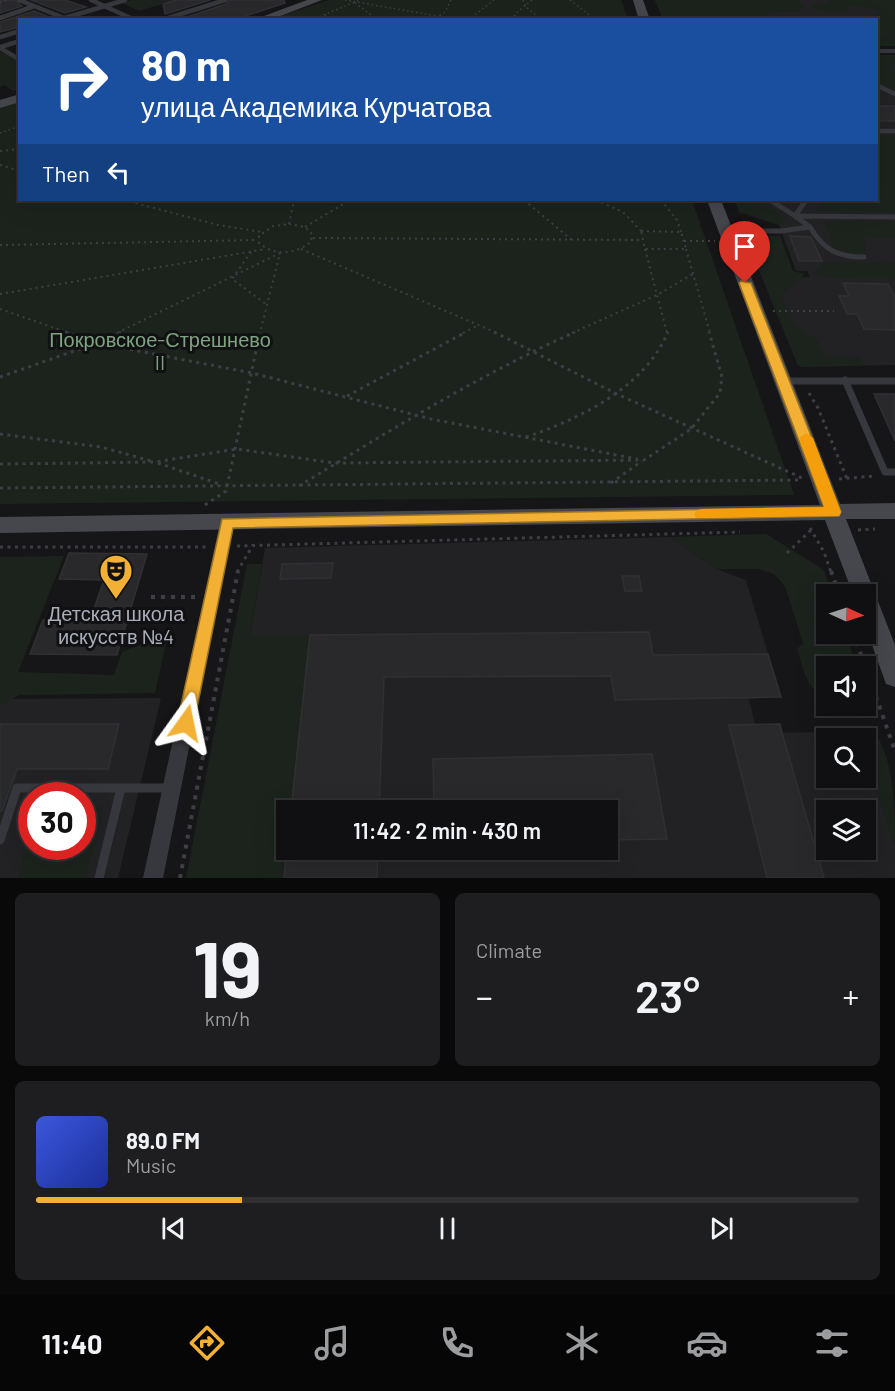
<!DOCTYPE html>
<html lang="en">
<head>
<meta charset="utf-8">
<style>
	:root { --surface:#101012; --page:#1e1e20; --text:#f1f3f6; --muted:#9c9d9f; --line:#303032; --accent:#f2b134 }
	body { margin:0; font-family:Barlow,sans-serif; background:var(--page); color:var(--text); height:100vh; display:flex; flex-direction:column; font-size:22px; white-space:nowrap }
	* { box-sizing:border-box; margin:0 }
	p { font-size:20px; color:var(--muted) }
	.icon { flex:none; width:33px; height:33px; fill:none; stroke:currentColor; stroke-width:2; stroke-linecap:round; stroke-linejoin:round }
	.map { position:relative; height:878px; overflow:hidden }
	.details { display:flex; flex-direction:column; gap:15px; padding:15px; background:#09090a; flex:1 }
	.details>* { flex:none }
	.top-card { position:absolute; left:18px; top:18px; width:860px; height:183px; border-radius:0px; box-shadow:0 6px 24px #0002,0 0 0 2px var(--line); background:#1a4fa0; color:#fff; overflow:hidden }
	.needle { width:39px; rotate:93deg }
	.buttons { position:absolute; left:816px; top:584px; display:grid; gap:12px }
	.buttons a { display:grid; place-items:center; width:60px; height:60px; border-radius:0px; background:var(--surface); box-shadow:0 6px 24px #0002,0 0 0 2px var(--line); font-size:30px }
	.speed { position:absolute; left:18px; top:782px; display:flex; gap:12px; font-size:30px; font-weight:700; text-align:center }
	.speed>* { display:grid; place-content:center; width:78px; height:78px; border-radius:50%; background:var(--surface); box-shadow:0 6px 24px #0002,0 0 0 2px var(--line); line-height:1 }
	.speed .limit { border:9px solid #d22; background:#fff; color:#111 }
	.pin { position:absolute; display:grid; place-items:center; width:51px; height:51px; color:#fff; margin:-62px -26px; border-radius:50% 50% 50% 0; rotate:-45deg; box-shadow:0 0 6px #0007 }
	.pin .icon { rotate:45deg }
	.me { position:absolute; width:66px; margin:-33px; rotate:12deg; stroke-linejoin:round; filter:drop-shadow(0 0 4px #0008) }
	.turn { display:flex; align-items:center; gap:21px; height:126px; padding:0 24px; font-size:27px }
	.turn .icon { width:78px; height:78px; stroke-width:2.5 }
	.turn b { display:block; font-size:42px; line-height:51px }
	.then { display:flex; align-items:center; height:57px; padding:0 24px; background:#0003; gap:12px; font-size:22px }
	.big { font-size:45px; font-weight:600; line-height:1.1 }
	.details .tile { flex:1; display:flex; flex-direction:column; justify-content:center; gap:9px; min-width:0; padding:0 21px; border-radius:9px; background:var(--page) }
	.details .dial { align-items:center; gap:0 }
	.dial b { font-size:78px; line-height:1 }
	.song { display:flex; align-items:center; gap:18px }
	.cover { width:72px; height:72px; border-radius:9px; background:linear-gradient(135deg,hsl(230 70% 55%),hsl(230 70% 35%)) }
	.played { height:6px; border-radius:3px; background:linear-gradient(90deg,var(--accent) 25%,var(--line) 25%) }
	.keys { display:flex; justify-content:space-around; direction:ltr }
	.heat { display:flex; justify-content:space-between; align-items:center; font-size:33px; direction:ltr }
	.details .tiles { flex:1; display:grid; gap:15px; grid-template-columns:1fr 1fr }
	.tile:last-child { grid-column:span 2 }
	.trip { position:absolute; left:276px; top:800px; width:342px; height:60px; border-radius:0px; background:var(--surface); box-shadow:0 6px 24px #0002,0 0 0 2px var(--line); font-weight:600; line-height:60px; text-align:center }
	.dock { display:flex; height:96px; justify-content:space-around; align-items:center; background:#060607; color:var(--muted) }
	.dock .icon { width:42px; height:42px }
	.dock .on { color:var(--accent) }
	.dock b { font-size:27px; color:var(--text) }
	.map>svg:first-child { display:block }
</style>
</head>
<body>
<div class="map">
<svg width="895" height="878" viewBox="0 0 895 878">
	<rect width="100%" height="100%" fill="#161618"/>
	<path fill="#222225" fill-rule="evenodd" d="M655,0H885L895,46H876V20L663,19Z
		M876,57H895V365L801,367L765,278L810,277L807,271H796L779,225L740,211L735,200H876Z
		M669,537L717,569L746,580L781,697L749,699L755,724H780L783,733L856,731L859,738H826V777H866V758L895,846V878H284L287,849H608V810H292L310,636H250L265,548ZM826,810H866V849H826Z
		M161,698L118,878H0V699ZM32,795H82V846H32Z"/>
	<path fill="#1c231d" d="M131,0H176L139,11L122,3Z
		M329,0H621L628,19L269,20Z
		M655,0H796L804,6L801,11L778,12L754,19L663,20Z
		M828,0H895V46H876V35L888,33L876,28V20L865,19L883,11C871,9 861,6 849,6L845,12L832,13L811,8V5L827,3Z
		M0,51L19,62V89L13,91L4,85L0,87Z
		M876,55H895V64L892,65L895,70V93L876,81Z
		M19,101L20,200H692L794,495L0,504V108Z
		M895,135V212L817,211L823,200H876V136Z
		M734,200H763L785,220L778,225L739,212Z
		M825,221L895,222V238L865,237V253L851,254L833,247Z
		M745,236H780L793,271L804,274L801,282L781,294L790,322L815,338L826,356L858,357L865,365L798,366Z
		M824,262L895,263V279L831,278L813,273Z
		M766,534L824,570L832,594H826V633H845L857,666H826V693C806,694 803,665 797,649L803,643L785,586L774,574L759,569H717L669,537Z
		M64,556L18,672L114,675L122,652L168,634L155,693L19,695L0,706V557Z
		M247,564H262L250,635H310L292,810H286L287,849L284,878H186Z
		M869,727C895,752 895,808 895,847L866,758V738H859L856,731L826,732L829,728Z
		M83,807H103L86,878H18L31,834L32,846H82Z"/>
	<path fill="#29292c" stroke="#303034" stroke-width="1.5" d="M0,0H15L22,6L0,13Z
		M31,0H65L86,7L65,13Z
		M176,0H210L165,14L163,4Z
		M229,0H284L285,3L233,20H178L226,4Z
		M34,11L54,19L20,20V27L0,32V22Z
		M876,106H895V121H876Z
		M790,236L811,237L822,261H799Z
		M843,283L888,284L895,297V330L864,329L857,314H847L839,296H849Z
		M874,394H895V441Z
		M69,553L147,554L117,655L30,654L43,620H90L104,580L59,579Z
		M333,563L331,578L280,579L282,564Z
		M622,576H639L642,591H625Z
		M649,632L653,655L768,654L781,697L615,700L611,676L384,677L379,810H291L310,635Z
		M0,724H119L108,769H17L2,811H0Z
		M780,724L782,733L824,878H767L729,725Z
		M652,754L667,839L608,840V810H434L433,759Z
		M287,849H378L377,878H284Z"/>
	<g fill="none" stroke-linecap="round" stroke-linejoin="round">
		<path stroke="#3d3f44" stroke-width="1.5" stroke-dasharray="1.5 3" stroke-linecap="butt" d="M345,0L460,20
			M523,0L526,7L542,20
			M570,0L596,20
			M0,2L9,0
			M355,3L378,20
			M311,20L360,0
			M324,20L326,13
			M432,20L445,12L451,0
			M468,20L494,0
			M512,20L516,13L532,0
			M0,133L20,126"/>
		<path stroke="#3d3f44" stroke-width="2" stroke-dasharray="2 4" stroke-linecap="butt" d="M0,151L20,149
			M0,165L20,171
			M124,200L218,225L262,232
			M524,200L573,241
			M596,200L623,212L641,231
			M661,200L677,220L681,232
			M289,224L305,227L312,234L311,242C295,254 275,257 259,243V236L273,226Z
			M289,224L294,200
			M305,227L350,200
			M641,231L681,232L686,249H645Z
			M313,238L643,240
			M684,241H715
			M0,245L258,240
			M301,249L497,333
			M645,249L667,333
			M686,249L710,333
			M251,252L232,279L266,304
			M0,294L266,249
			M0,309L69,333
			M773,311H834
			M117,333L280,253L260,333
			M463,333L479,325
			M572,333L657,295L693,274"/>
		<path stroke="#3d3f44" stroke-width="3" stroke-dasharray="3 4.5" stroke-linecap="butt" d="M65,332L97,343L252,373L431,419L637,459
			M494,332L617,394L802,478
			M0,377L97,343L121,332
			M809,393L818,408L847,479
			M347,396L466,332
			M0,434L101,447L151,461
			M526,437C580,419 645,387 668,332
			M158,463L222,485
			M0,464L155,462L237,449L334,463L644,460L691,429L720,393L722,377L709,332
			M839,479L874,476
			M611,483L642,461
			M299,486C389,431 479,375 575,332
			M0,488L802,480
			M205,505L226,491L260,332
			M810,528L824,552L831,572
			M858,530L875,529
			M237,546L740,532
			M0,547H206
			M787,553L811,530
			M237,572L253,545"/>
		<path stroke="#3d3f44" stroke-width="4" stroke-dasharray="4 6" stroke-linecap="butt" d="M831,571L839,594
			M151,597H196
			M853,633L865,666
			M866,668L895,751
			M180,878L238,571"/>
		<path stroke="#37383d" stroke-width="4.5" d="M19,0L64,18
			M91,0L135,20
			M0,18L32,7
			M58,20L125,0
			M162,20L225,0
			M0,37L20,31
			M0,47L20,41
			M0,48L17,58
			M876,85L895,94
			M876,131H895"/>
		<path stroke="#37383d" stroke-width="5" d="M770,200L795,216L806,200
			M810,227L795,216L895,217
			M726,231H781L810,227C824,250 837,257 864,257"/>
		<path stroke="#37383d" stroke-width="7" d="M845,380L885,472H895
			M784,381H895"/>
		<path stroke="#37383d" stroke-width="9" d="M0,840L17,788H169
			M99,878L121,788"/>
		<path fill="#37383d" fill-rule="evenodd" d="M876,49H895V53H876Z
			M227,518L232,519L234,523L163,878H143L220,523L222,519Z"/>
		<path fill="#45474d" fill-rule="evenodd" d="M307,0H322L270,20H253Z
			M633,0H643L650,20H639Z
			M20,94V102L0,108V100Z
			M707,200H721L840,504L895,503V519H846L895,645V687L886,684L866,628V594H853L825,520L0,533V517L820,505Z"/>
	</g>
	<path fill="#f2b134" stroke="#9d7322" stroke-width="1.5" d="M741,281L751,283L841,512L839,516L233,528L194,723L192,729L186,731L179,729L177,723L222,519L824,507L739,283Z"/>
	<path fill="#f59e0b" d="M806,433L813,438L841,512L839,516L696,518L694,515L696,511L701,509L824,507L799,438Z"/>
	<defs>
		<g id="theatre-pin" transform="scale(1.725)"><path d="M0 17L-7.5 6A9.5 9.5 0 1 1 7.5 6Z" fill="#f2b134" stroke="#111113"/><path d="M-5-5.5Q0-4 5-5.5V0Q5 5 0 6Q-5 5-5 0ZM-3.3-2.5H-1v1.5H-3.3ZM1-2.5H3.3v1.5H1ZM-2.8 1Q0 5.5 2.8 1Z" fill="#111"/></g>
	</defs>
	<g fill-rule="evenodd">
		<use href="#theatre-pin" x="116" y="571"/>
	</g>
	<g text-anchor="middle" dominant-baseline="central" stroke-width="6" stroke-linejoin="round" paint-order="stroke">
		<g font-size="20" fill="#7fa381" stroke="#111113">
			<text x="160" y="339">Покровское-Стрешнево<tspan x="160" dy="23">II</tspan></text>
		</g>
		<g font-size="20" fill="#a8adb8" stroke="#111113">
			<text x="116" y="613">Детская школа<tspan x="116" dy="23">искусств №4</tspan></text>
		</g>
	</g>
</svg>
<div class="buttons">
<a><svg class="needle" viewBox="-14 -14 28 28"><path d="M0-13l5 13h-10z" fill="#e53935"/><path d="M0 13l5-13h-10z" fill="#9c9d9f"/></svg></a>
<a><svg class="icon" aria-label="sound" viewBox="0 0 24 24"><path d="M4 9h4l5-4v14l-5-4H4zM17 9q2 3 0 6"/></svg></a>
<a><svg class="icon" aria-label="search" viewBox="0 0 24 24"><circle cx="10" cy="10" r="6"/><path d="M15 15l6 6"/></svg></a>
<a><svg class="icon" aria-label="layers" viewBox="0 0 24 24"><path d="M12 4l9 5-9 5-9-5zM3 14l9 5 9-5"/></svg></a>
</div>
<div class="speed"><div class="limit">30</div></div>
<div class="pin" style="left:745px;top:283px;background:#d93025"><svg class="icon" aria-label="arrive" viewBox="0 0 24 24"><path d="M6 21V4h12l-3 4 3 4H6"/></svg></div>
<svg class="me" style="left:186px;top:723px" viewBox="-20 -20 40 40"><path d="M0-17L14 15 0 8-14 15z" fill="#f2b134" stroke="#fff" stroke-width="4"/></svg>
<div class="trip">11:42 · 2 min · 430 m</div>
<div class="top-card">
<div class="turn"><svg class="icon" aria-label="right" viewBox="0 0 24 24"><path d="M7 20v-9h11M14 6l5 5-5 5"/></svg><div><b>80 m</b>улица Академика Курчатова</div></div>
<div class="then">Then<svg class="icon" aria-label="left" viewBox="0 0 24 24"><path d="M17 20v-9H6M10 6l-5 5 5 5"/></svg></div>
</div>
</div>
<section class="details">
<div class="tiles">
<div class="tile dial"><b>19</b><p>km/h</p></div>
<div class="tile"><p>Climate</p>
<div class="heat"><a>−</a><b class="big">23°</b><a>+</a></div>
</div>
<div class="tile">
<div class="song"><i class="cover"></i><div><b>89.0 FM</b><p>Music</p></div></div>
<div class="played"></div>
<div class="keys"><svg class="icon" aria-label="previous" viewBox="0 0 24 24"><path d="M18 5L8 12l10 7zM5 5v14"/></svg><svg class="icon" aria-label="pause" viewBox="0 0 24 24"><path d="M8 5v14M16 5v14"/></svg><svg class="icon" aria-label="next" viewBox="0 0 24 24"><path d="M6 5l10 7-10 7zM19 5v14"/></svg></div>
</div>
</div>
</section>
<nav class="dock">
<b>11:40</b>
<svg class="icon on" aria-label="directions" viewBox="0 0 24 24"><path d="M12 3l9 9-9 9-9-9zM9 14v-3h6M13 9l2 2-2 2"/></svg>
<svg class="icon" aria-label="music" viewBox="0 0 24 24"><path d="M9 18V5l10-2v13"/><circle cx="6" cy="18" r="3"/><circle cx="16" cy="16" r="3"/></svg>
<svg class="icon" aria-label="phone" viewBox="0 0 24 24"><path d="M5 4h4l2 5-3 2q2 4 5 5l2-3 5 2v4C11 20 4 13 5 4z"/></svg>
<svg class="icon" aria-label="climate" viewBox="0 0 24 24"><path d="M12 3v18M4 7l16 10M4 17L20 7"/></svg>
<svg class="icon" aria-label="car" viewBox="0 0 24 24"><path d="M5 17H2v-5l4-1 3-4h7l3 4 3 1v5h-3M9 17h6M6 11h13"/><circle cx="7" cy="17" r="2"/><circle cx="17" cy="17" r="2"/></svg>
<svg class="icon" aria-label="filters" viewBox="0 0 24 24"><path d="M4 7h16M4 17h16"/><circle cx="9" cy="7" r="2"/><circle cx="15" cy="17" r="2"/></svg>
</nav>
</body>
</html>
